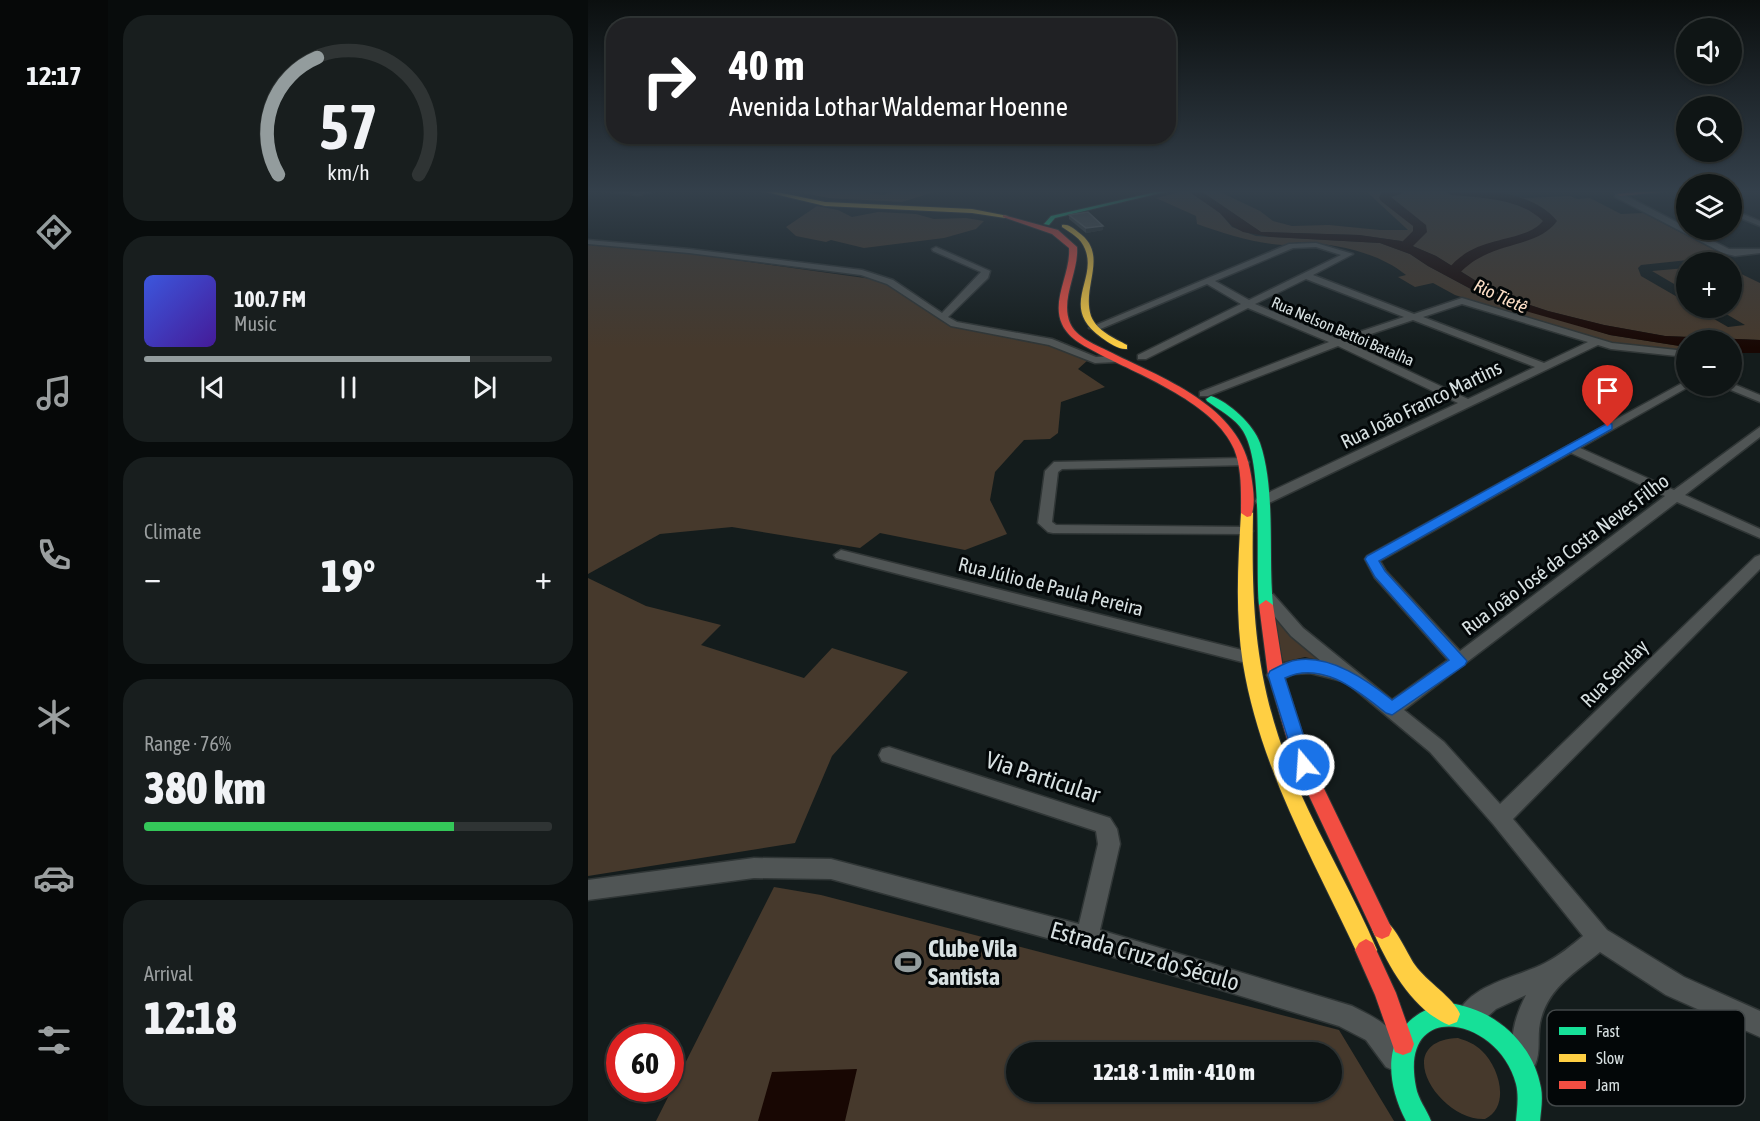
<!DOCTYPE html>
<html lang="en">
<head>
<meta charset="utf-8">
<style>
	:root { --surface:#0f1515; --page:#181e1e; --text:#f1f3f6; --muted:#9b9fa0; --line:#2f3434; --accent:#939c9d }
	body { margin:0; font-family:"Asap Condensed",sans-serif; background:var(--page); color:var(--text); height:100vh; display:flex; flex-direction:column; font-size:22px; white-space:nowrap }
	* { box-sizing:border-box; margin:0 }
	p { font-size:20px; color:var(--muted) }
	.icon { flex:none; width:33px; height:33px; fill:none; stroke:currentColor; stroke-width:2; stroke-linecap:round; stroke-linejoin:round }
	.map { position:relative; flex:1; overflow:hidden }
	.sheet { display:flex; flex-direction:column; gap:15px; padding:15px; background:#080c0c; width:480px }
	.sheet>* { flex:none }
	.guide { position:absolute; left:18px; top:18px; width:570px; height:126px; border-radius:24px; box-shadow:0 2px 4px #0004,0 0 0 2px var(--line); background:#202124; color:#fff; overflow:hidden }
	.tools { position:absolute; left:1088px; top:18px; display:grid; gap:12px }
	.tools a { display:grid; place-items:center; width:66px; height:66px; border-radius:50%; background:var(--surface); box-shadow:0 2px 4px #0004,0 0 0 2px var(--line); font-size:30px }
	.speed { position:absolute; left:18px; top:1024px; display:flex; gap:12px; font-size:30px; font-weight:700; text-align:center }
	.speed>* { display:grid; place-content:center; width:78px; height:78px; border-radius:50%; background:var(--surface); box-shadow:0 2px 4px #0004,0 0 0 2px var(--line); line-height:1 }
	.speed .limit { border:9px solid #d22; background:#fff; color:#111 }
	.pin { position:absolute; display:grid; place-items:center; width:51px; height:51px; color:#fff; margin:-62px -26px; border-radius:50% 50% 50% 0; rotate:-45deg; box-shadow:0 0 6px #0007 }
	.pin .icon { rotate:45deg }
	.me { position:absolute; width:66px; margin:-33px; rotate:342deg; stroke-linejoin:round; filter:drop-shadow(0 0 4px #0008) }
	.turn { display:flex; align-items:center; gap:21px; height:126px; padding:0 24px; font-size:27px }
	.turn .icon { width:78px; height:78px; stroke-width:2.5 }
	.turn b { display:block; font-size:42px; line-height:51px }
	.big { font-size:45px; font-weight:800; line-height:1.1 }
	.sheet .card { flex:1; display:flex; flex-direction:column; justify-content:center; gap:9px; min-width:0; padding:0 21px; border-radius:24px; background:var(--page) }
	.sheet .dial { align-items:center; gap:0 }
	.dial svg { height:156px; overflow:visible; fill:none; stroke:var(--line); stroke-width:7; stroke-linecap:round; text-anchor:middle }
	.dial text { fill:var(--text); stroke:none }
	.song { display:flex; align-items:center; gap:18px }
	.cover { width:72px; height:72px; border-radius:9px; background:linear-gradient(135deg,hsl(230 70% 55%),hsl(260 70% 35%)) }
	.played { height:6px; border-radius:3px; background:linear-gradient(90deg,var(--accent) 80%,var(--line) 80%) }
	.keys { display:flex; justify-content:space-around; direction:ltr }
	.heat { display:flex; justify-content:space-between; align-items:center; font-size:33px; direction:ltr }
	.charge { height:9px; border-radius:4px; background:linear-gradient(90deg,#34c759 76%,var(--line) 0) }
	.trip { position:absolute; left:418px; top:1042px; width:336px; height:60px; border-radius:30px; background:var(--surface); box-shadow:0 2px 4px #0004,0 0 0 2px var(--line); font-weight:800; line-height:60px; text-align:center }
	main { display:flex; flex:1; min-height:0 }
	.tabs { display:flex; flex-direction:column; width:108px; justify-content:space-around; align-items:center; background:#060808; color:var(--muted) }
	.tabs .icon { width:42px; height:42px }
	.tabs .active { color:var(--accent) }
	.tabs b { font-size:27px; color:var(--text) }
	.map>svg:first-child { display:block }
</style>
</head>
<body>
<main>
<nav class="tabs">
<b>12:17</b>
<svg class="icon active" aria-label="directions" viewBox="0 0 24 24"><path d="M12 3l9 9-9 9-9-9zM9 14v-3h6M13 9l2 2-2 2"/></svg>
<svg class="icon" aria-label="music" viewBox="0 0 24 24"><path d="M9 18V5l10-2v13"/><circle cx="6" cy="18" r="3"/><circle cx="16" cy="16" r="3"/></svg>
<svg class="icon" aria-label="phone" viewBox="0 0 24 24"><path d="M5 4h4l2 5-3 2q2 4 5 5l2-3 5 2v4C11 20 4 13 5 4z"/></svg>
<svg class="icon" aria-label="climate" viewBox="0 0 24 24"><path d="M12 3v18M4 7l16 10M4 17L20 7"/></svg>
<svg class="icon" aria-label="car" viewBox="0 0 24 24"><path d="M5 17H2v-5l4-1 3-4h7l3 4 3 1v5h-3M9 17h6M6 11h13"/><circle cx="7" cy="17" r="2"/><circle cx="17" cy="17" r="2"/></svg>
<svg class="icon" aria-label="filters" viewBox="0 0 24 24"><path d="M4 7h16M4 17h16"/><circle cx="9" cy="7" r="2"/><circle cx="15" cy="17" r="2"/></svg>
</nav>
<section class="sheet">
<div class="card dial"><svg viewBox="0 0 100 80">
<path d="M14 69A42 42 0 1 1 86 69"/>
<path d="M14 69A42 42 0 0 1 34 9" stroke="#939c9d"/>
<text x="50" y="56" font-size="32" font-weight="700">57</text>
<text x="50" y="72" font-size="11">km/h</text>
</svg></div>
<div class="card">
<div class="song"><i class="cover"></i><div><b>100.7 FM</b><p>Music</p></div></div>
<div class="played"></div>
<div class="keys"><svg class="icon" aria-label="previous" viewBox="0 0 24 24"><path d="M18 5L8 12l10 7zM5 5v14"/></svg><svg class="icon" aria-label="pause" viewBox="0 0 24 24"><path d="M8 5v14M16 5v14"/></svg><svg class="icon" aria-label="next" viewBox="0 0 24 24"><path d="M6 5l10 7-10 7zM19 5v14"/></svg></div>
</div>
<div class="card"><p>Climate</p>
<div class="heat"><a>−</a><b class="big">19°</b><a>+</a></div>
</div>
<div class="card"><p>Range · 76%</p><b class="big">380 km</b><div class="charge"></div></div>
<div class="card"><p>Arrival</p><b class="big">12:18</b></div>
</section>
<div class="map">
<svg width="1172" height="1121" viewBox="0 0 1172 1121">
	<rect width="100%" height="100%" fill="#141c1c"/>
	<path fill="#46392c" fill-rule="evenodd" d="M207,191H272L295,195L307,191H349L314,202L240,198Z
		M597,191H602L632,213L644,227L668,236L792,243L822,254L840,266L896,296L1022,335L1098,347V352L1005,340L867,295L845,283L827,287L810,277L818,275C790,252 748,244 713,242C707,242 701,245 695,245C665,243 637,234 609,224L608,216L568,198Z
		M612,191H630L672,211L685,221L704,226L741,225L792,230H820L778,191H890L936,198L982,196L989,199L1002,198L1033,214L1055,213L1138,256L1053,265L1050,268L1053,276L1098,302V308H1107L1140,327L1157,325L1128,308H1143V269L1172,283V340L1077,336L1016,325L960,311L909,294L848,256L813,241L771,235L673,232Z
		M229,206L250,210L264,217L290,212L328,214L346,219L378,218L396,221L388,229L356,238L276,248L243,240L238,242L208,236L198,227Z
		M0,243L98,253L291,280L304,286L354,321L371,328L470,345L500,360L490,369L517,387L473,402L470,433L462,439L436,440L407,472L402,500L419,534L377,550L292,533L272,548L144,527L72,534L0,574Z
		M1098,268V291L1064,271Z
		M0,578L58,606L133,625L113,645L216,678L244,648L320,672L244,756L207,843L0,876Z
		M686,617L698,631L738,662L717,657L695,662Z
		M186,887L233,895L751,1030L806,1121H68ZM429,1053H744V1092H429Z
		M870,1038C879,1041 887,1044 894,1051C911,1067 923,1106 897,1119C851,1121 801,1041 870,1038Z"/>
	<path fill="#180703" d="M600,191H613L673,232L771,235L813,241L848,256L909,294L960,311L1016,325L1077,336L1172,340V353H1143V340H1098V347L1022,335L941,312L896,296L840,266L822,254L792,243L683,237L655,232L644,226L632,213Z
		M269,1069L257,1121H170L184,1072Z"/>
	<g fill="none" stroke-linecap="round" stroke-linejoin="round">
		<path fill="#180703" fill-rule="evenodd" d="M794,191H815L813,194L803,197L838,225L839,232L823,248L818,249L811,245L825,231V226L793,201L791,198Z
			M857,191C892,188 945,191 969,221C948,250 901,240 871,274H861L859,271C886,233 935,245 955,221C932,198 894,198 863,195Z"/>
		<g stroke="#303636" stroke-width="3">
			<path id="street" d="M15,191H69L50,195Z
				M1092,191H1098V193L1094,192Z
				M1027,193H1033L1098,227V230H1103L1141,249H1172V253L1147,256L1135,253L1027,197Z
				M1143,209L1172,221V226L1143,214Z
				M0,240L101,249L274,270L305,280L354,313L393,272L345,251L344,249L348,247L402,271L400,278L360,317L369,322L464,339L508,357L528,356L533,359L528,362L507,363L461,345L363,326L299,284L273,275L101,253L0,244Z
				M728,243L765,254L725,275L826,314L874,298L1024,343L1098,351V357L1023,349L1010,345L679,504H669L667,501L669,498L870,403L750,346L620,396H612V392L741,342L660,308L558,359H550V355L653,304L619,284L510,330L501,328L701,244ZM728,247L753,255L661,300L627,281L705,248ZM718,279L816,317L750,339L667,304ZM874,304L1000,342L956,363L835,317ZM825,320L947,367L880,399L759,342Z
				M1098,381V386H1102L992,448L1086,490L1172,427V437L1097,495L1172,529V538L1089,502L816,710L856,742L912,804L1167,557L1172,555V569L925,819L1019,930L1096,977L1172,1011V1037L1078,995L1012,952C987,973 959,988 952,1023C949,1037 953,1052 947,1065L938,1069L929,1065C919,1042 927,1016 938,995L908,1009L889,1026L880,1029L871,1026L868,1017C881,984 928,978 957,963C971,956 983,946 995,936L905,824L842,752L758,682L722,673L706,674L688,682L682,680L679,675C688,660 718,658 733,661L703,636L671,598L673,594H685L715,628L804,700L860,660L787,578L777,559L779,556ZM983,453L1077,496L872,651L798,571L792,561Z
				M1143,383L1172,395V402L1138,388L1137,386H1143Z
				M655,458L661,462L660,465L474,469L470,472L464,522L468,525L658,527L665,531L663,534L465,533L460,532L450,523L457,471L466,462Z
				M253,550L662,652L668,654L671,658L668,662L662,664L248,558L246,555Z
				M301,747L522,818L529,829L532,844L512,930L764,1006C792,1020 807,1027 820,1058L816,1067L807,1071L798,1067L778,1040L751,1026L499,949L243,879L166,878L0,900V880L166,858L243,859L491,924L510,844L508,831L294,761L291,755L294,749Z"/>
		</g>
		<g stroke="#303636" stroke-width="2">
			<path id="fast" d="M572,191H581L467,218L461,225L456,224L463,216Z
				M623,396C641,402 666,425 672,443C688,490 680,555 685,605L678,610L671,605C667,561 676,465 655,431C647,418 631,410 619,401L618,399Z
				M860,1003C905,1008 945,1042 953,1088C955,1099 953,1110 952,1121H928C929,1109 931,1096 928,1084C911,1017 810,997 828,1087C830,1099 839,1110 843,1121H818C792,1072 797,1015 860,1003Z"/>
		</g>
		<g stroke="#303636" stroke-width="2">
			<path id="slow" d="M174,191H184L237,202L384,209L420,216L417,218L384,213L237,206Z
				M474,225C480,224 485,228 490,232C522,254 493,286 503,316C509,331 526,338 539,345V349C531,350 521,343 514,338C470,307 510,280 497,249C493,238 483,233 474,227Z
				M659,509L665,513C663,618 668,692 711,790C735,844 766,895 789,950L785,957L778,961L771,957C727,863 672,768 655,664C647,614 650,563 653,513Z
				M794,919C807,924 818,952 827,965C838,981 866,998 872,1014L869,1022L861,1025C824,1010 799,964 784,929L787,922Z"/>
		</g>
		<g stroke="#303636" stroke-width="2">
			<path id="jam" d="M1057,191H1084L1032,196L1029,194Z
				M415,215L470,230L489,247C491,272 472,299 482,323C488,337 506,344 518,350C573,378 654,405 663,475C665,487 668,505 663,516L659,517L653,513C653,492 654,469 646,449C627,404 554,376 513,355C499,347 481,340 474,324C463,300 483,273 481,248L464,234L415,217Z
				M678,600L685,605L696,675L725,766L804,929L801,936L794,939L787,936L707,766L680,675L671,605Z
				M778,939L785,943L808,993L826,1044L823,1052L815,1055L807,1052L787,995L767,950L771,943Z"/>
		</g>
		<use href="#street" fill="#505555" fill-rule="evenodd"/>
		<use href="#fast" fill="#16e098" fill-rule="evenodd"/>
		<use href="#slow" fill="#ffcf43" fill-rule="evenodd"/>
		<use href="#jam" fill="#f24e42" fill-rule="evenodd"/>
	</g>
	<path fill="#3f4748" d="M481,215L515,226V230L498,233L481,219Z"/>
	<path fill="#272f2f" d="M515,226V230L498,233V228Z"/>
	<path fill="#505758" stroke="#656d6e" stroke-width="1.5" d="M500,212L515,226L498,228L481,215Z"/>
	<linearGradient id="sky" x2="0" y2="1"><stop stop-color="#0b0f0f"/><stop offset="0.55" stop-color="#34404b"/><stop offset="1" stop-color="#34404b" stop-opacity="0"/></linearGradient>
	<rect width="1172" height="348" fill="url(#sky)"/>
	<path fill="#1a73e8" stroke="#114b97" stroke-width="1.5" d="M1020,423L1024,424V429L791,561L797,571L879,661L877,665L804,715L798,713C770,691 734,660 697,678L725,765L723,771L716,773L710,771L680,675L682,671C690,667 700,661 709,660C743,655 779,680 804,700L861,660L787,577L777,559L779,556Z"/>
	<defs>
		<g id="stadium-bare" transform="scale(2.07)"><path d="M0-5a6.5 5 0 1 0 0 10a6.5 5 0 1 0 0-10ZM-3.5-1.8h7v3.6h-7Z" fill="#939c9d" stroke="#030708" stroke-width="2.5" paint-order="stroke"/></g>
	</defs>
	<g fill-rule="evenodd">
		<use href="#stadium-bare" x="320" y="962"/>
	</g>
	<g text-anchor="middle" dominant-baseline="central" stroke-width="6" stroke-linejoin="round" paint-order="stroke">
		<g font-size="16" fill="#d8e1e2" stroke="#030708">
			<text transform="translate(755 331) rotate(23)">Rua Nelson Bettoi Batalha</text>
		</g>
		<g font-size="18" font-style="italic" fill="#fcdec6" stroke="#030708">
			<text transform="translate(913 296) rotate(25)">Rio Tietê</text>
		</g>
		<g font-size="20" fill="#d8e1e2" stroke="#030708">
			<text transform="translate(833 404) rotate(-26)">Rua João Franco Martins</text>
			<text transform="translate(977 554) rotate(-37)">Rua João José da Costa Neves Filho</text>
			<text transform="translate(463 586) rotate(14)">Rua Júlio de Paula Pereira</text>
			<text transform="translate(1026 673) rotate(-45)">Rua Senday</text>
		</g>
		<g font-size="24" fill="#d8e1e2" stroke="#030708">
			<text transform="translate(455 777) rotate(18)">Via Particular</text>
			<text transform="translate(557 956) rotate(16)">Estrada Cruz do Século</text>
		</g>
		<g font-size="24" font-weight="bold" fill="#d8e1e2" stroke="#030708" text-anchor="start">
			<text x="340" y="948">Clube Vila<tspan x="340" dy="28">Santista</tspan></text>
		</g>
	</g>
	<rect x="959" y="1010" width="198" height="96" rx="9" fill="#030708" stroke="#434849" stroke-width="1.5"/>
	<rect x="971" y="1027" width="27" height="8" fill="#16e098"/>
	<rect x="971" y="1054" width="27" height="8" fill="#ffcf43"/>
	<rect x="971" y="1081" width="27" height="8" fill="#f24e42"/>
	<g font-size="16" fill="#d8e1e2">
		<text x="1008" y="1037">Fast</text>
		<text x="1008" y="1064">Slow</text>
		<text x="1008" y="1091">Jam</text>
	</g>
</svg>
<div class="tools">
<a><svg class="icon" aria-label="sound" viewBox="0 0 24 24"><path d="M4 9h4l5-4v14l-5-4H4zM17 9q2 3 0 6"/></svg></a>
<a><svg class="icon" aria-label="search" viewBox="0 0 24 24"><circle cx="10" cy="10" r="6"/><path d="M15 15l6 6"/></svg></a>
<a><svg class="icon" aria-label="layers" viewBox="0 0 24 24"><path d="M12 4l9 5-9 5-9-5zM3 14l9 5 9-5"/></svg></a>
<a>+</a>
<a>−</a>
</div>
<div class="speed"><div class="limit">60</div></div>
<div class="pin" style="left:1020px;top:427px;background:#d93025"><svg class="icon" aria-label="arrive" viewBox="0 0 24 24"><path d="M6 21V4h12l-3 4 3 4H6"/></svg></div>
<svg class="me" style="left:716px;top:765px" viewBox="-20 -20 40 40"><circle r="17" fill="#1a73e8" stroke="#fff" stroke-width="3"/><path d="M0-11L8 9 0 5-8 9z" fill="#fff"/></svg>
<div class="trip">12:18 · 1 min · 410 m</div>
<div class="guide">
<div class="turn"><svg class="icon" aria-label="right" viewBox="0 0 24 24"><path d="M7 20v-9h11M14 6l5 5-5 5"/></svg><div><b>40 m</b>Avenida Lothar Waldemar Hoenne</div></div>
</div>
</div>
</main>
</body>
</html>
